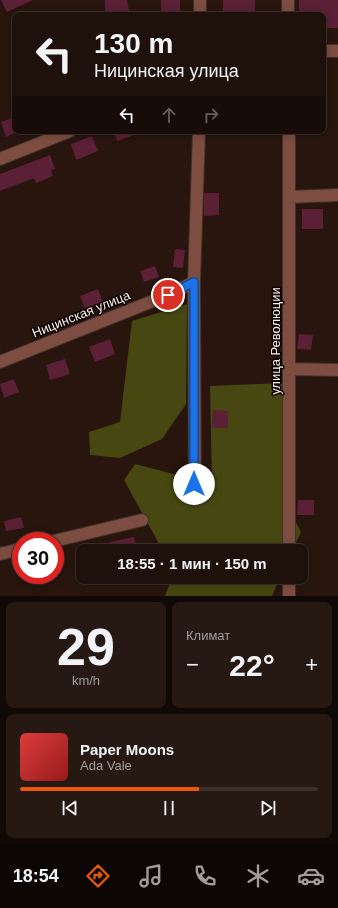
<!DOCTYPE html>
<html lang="ru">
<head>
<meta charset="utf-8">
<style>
	:root { --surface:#1e100a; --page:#261913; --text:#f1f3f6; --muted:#a19d9c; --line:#3c302b; --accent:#ea580c }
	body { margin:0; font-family:Helvetica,sans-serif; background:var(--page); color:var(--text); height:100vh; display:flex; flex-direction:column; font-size:15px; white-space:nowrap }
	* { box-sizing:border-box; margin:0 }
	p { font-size:13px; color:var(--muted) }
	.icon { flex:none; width:22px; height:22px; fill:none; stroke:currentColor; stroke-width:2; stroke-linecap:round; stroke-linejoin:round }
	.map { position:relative; height:596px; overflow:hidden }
	.drawer { display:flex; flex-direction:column; gap:6px; padding:6px; background:#100906; flex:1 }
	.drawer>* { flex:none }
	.top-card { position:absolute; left:12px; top:12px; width:314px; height:122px; border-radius:8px; box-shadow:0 2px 10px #0003,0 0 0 1px var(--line); background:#1e100a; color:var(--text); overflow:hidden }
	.speed { position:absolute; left:12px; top:532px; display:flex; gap:8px; font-size:20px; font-weight:700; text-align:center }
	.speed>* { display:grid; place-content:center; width:52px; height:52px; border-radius:50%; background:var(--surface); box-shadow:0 2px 10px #0003,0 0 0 1px var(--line); line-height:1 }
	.speed .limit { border:6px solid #d22; background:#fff; color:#111 }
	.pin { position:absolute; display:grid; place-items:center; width:34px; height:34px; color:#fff; margin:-17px; border:2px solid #fff; border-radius:50%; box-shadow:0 1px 4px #0007 }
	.me { position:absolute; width:44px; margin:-22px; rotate:0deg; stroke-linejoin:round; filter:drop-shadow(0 0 3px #0008) }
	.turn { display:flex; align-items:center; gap:14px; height:84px; padding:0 16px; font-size:18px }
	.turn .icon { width:52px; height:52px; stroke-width:2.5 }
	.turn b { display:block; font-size:28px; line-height:34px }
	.lanes { display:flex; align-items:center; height:38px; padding:0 16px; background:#0003; justify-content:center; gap:20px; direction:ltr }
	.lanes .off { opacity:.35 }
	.big { font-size:30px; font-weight:700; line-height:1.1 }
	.drawer .widget { flex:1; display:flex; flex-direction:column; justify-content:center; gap:6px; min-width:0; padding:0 14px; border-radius:8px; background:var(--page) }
	.drawer .dial { align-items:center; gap:0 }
	.dial b { font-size:52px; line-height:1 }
	.song { display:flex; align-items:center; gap:12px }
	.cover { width:48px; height:48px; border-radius:6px; background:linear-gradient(135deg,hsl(0 70% 55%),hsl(0 70% 35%)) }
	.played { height:4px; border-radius:2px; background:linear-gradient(90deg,var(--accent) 60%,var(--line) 60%) }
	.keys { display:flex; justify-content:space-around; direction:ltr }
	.heat { display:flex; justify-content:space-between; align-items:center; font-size:22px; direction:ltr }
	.drawer .tiles { flex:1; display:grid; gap:6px; grid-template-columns:1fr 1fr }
	.widget:last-child { grid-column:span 2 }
	.trip { position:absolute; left:76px; top:544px; width:232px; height:40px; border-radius:8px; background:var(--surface); box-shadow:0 2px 10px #0003,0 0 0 1px var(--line); font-weight:700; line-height:40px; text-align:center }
	.dock { display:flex; height:64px; justify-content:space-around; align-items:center; background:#0c0604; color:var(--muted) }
	.dock .icon { width:28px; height:28px }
	.dock .current { color:var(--accent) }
	.dock b { font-size:18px; color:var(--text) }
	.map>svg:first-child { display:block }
</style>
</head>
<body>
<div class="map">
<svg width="338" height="596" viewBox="0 0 338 596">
	<rect width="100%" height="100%" fill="#28150e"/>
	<path fill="#474811" d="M187,304L186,404L162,439L120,458L90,455L89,432L120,422L132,321Z
		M282,383V496L301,532L292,551H163L124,480L135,464L212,484L210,386Z
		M172,577H280L272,596H165Z"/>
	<path fill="#5b1f36" d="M1,0H33L7,12Z
		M105,0H127L130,15H105Z
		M161,0H180V15H161Z
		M223,0H255V15H223Z
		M299,0H338V28H323V15H299Z
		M15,117V133L6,137L1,122Z
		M114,131H142V132L117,141Z
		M92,136L98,151L76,160L71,144Z
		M50,155L55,169L51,170L53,176L36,183L34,178L0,191V174Z
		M204,193H219V215L204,216Z
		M302,209H323V229H302Z
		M175,249L185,250L183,268L173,267Z
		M155,266L159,277L144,282L140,271Z
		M98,289L103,302L85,308L80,296Z
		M299,334L313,335L311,350L297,349Z
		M110,339L115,354L95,362L89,347Z
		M65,359L70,374L50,380L46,365Z
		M14,379L19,392L4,398L0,384Z
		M213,410L228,411V428H212Z
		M298,500H314V515H297Z
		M21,517L24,528L6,531L4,521Z
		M134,537L137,549L111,551L109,542Z"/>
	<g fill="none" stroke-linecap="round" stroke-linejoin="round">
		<g stroke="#412f28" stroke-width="14">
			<path id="minor" d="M200,0V15
				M288,0V15
				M323,51H338
				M0,159L70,131
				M289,197L338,195
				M0,362L168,295L194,282
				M290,369L338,370
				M195,500L194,282L199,131
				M54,541L142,520
				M289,551V131
				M0,554L21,549
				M289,596V577"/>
		</g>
		<use href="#minor" stroke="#7d4d41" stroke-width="12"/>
	</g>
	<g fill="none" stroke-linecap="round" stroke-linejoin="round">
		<g stroke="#114b97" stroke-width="10">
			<path id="route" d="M168,295L194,282V484"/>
		</g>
		<use href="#route" stroke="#1a73e8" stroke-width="7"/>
	</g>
	<g text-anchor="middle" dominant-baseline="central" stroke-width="3" stroke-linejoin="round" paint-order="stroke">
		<g font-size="13" fill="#fceee8" stroke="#0b0403">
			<text transform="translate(81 314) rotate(-22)">Ницинская улица</text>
			<text transform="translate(275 341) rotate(-90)">улица Революции</text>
		</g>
	</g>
</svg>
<div class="speed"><div class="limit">30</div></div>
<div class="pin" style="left:168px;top:295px;background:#d93025"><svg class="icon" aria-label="arrive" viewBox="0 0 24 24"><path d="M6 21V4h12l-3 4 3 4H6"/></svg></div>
<svg class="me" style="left:194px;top:484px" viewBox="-20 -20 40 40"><circle r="19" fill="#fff"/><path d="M0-13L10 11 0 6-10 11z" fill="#1a73e8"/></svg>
<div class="trip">18:55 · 1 мин · 150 m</div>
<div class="top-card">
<div class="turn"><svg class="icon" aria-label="left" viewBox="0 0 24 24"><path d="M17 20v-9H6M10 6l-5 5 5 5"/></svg><div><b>130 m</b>Ницинская улица</div></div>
<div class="lanes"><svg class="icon" aria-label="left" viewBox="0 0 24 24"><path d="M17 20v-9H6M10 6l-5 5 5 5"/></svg><svg class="icon off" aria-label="ahead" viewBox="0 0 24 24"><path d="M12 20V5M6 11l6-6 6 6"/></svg><svg class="icon off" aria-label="right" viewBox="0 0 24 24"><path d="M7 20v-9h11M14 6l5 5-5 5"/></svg></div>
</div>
</div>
<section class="drawer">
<div class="tiles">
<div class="widget dial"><b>29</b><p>km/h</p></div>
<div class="widget"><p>Климат</p>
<div class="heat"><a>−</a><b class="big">22°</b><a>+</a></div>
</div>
<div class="widget">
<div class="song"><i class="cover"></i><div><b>Paper Moons</b><p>Ada Vale</p></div></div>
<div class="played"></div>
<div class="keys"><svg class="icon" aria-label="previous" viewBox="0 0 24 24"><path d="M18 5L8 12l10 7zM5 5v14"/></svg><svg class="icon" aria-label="pause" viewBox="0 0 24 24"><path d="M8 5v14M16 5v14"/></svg><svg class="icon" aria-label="next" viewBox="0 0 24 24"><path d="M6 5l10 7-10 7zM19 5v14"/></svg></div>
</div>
</div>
</section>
<nav class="dock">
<b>18:54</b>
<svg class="icon current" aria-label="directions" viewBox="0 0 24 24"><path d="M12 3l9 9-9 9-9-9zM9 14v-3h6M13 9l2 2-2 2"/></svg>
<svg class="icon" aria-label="music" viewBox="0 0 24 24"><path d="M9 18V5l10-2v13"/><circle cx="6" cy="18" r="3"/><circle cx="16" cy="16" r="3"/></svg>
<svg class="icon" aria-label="phone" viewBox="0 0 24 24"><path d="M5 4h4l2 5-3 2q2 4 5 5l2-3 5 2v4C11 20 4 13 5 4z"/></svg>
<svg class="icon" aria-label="climate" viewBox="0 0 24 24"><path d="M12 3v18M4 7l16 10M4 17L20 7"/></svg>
<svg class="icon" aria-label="car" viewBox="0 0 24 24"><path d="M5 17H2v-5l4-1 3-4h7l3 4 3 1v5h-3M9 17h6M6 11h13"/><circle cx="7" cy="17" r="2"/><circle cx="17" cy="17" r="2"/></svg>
</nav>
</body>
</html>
